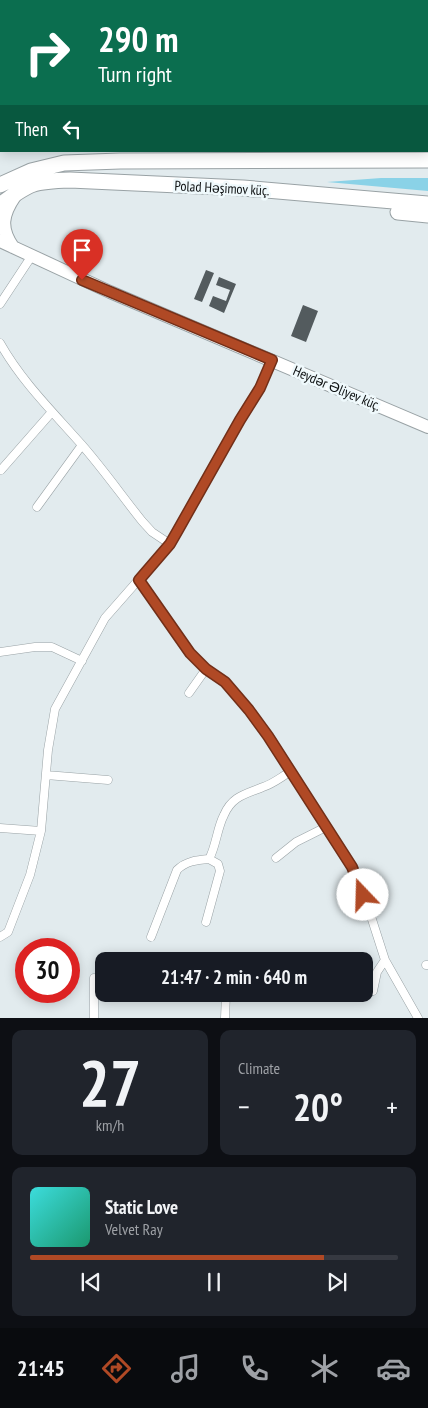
<!DOCTYPE html>
<html lang="en">
<head>
<meta charset="utf-8">
<style>
	:root { --surface:#171b24; --page:#20242c; --text:#f1f3f6; --muted:#9ea1a6; --line:#363941; --accent:#b04925 }
	body { margin:0; font-family:"PT Sans Narrow",sans-serif; background:var(--page); color:var(--text); height:100vh; display:flex; flex-direction:column; font-size:19px; white-space:nowrap }
	* { box-sizing:border-box; margin:0 }
	p { font-size:16px; color:var(--muted) }
	.icon { flex:none; width:28px; height:28px; fill:none; stroke:currentColor; stroke-width:2; stroke-linecap:round; stroke-linejoin:round }
	.map { position:relative; height:1018px; overflow:hidden }
	.drawer { display:flex; flex-direction:column; gap:12px; padding:12px; background:#0d0f14; flex:1 }
	.drawer>* { flex:none }
	.banner { position:absolute; left:0px; top:0px; width:429px; height:152px; box-shadow:0 2px 12px #0003; background:#0b6e4f; color:#fff; overflow:hidden }
	.speed { position:absolute; left:15px; top:938px; display:flex; gap:10px; font-size:25px; font-weight:700; text-align:center }
	.speed>* { display:grid; place-content:center; width:65px; height:65px; border-radius:50%; background:var(--surface); box-shadow:0 2px 12px #0003; line-height:1 }
	.speed .limit { border:8px solid #d22; background:#fff; color:#111 }
	.pin { position:absolute; display:grid; place-items:center; width:42px; height:42px; color:#fff; margin:-51px -21px; border-radius:50% 50% 50% 0; rotate:-45deg; box-shadow:0 0 5px #0007 }
	.pin .icon { rotate:45deg }
	.me { position:absolute; width:55px; margin:-28px; rotate:339deg; stroke-linejoin:round; filter:drop-shadow(0 0 4px #0008) }
	.turn { display:flex; align-items:center; gap:18px; height:105px; padding:0 15px; font-size:22px }
	.turn .icon { width:65px; height:65px; stroke-width:2.5 }
	.turn b { display:block; font-size:35px; line-height:42px }
	.then { display:flex; align-items:center; height:48px; padding:0 15px; background:#0003; gap:10px; font-size:19px }
	.big { font-size:38px; font-weight:700; line-height:1.1 }
	.drawer .card { flex:1; display:flex; flex-direction:column; justify-content:center; gap:8px; min-width:0; padding:0 18px; border-radius:10px; background:var(--page) }
	.drawer .dial { align-items:center; gap:0 }
	.dial b { font-size:65px; line-height:1 }
	.song { display:flex; align-items:center; gap:15px }
	.cover { width:60px; height:60px; border-radius:8px; background:linear-gradient(135deg,hsl(180 70% 55%),hsl(160 70% 35%)) }
	.played { height:5px; border-radius:2px; background:linear-gradient(90deg,var(--accent) 80%,var(--line) 80%) }
	.keys { display:flex; justify-content:space-around; direction:ltr }
	.heat { display:flex; justify-content:space-between; align-items:center; font-size:28px; direction:ltr }
	.drawer .tiles { flex:1; display:grid; gap:12px; grid-template-columns:1fr 1fr }
	.card:last-child { grid-column:span 2 }
	.trip { position:absolute; left:95px; top:952px; width:278px; height:50px; border-radius:10px; background:var(--surface); box-shadow:0 2px 12px #0003; font-weight:700; line-height:50px; text-align:center }
	.tabs { display:flex; height:80px; justify-content:space-around; align-items:center; background:#090b0e; color:var(--muted) }
	.tabs .icon { width:35px; height:35px }
	.tabs .on { color:var(--accent) }
	.tabs b { font-size:22px; color:var(--text) }
	.map>svg:first-child { display:block }
</style>
</head>
<body>
<div class="map">
<svg width="428" height="1018" viewBox="0 0 428 1018">
	<rect width="100%" height="100%" fill="#e2ebee"/>
	<path fill="#8ad2e7" d="M381,178H428V191L327,182Z"/>
	<path fill="#535b5e" d="M206,270L214,273L202,302L194,299Z
		M219,277L236,284L224,313L209,306L213,296L226,301L230,290L216,285Z
		M303,305L318,311L306,342L291,336Z"/>
	<g fill="none" stroke-linecap="round" stroke-linejoin="round">
		<g stroke="#99a2a5" stroke-width="9">
			<path id="street" d="M0,304L31,257
				M0,343C22,382 53,412 82,445C103,469 122,496 142,521L152,532L170,544
				M1,470L51,413
				M37,507L82,445
				M139,580L190,653L206,669L225,683L249,710L269,736L352,867L359,879L385,960L418,1018
				M0,652L35,647H52L82,661
				M189,693L206,669
				M46,775L108,780
				M0,828L41,831
				M276,858L296,842L326,827
				M206,922L220,871L218,864L209,859
				M0,937L8,932L30,875L41,831L48,750L55,709L105,618L170,544L178,531L240,420L259,388L272,360
				M151,937L177,870C186,861 197,860 209,859C216,847 217,828 224,815C232,796 246,794 263,787C273,784 281,777 290,772
				M426,965H428
				M94,978V1018
				M373,991L377,972L385,960
				M225,1018L226,994"/>
		</g>
		<g stroke="#99a2a5" stroke-width="14">
			<path id="primary" d="M0,241L110,292L428,427
				M13,247C0,228 2,215 15,196"/>
		</g>
		<g stroke="#99a2a5" stroke-width="17">
			<path id="highway" d="M0,185L31,171L64,163L120,161L428,160
				M0,205C29,183 33,181 70,180L243,188L428,204
				M398,212L428,215"/>
		</g>
		<use href="#street" stroke="#fff" stroke-width="8"/>
		<use href="#primary" stroke="#fff" stroke-width="12"/>
		<use href="#highway" stroke="#fff" stroke-width="15"/>
	</g>
	<g fill="none" stroke-linecap="round" stroke-linejoin="round">
		<g stroke="#722f18" stroke-width="12">
			<path id="route" d="M82,280L272,360L260,388L240,420L178,530L170,544L139,580L190,653L206,669L225,682L249,710L268,736L352,867L363,895"/>
		</g>
		<use href="#route" stroke="#b04925" stroke-width="9"/>
	</g>
	<g text-anchor="middle" dominant-baseline="central" stroke-width="5" stroke-linejoin="round" paint-order="stroke">
		<g font-size="14" fill="#0d1011" stroke="#eff9fc">
			<text transform="translate(222 188) rotate(3)">Polad Həşimov küç.</text>
			<text transform="translate(337 388) rotate(23)">Heydər Əliyev küç.</text>
		</g>
	</g>
</svg>
<div class="speed"><div class="limit">30</div></div>
<div class="pin" style="left:82px;top:280px;background:#d93025"><svg class="icon" aria-label="arrive" viewBox="0 0 24 24"><path d="M6 21V4h12l-3 4 3 4H6"/></svg></div>
<svg class="me" style="left:363px;top:895px" viewBox="-20 -20 40 40"><circle r="19" fill="#fff"/><path d="M0-13L10 11 0 6-10 11z" fill="#b04925"/></svg>
<div class="trip">21:47 · 2 min · 640 m</div>
<div class="banner">
<div class="turn"><svg class="icon" aria-label="right" viewBox="0 0 24 24"><path d="M7 20v-9h11M14 6l5 5-5 5"/></svg><div><b>290 m</b>Turn right</div></div>
<div class="then">Then<svg class="icon" aria-label="left" viewBox="0 0 24 24"><path d="M17 20v-9H6M10 6l-5 5 5 5"/></svg></div>
</div>
</div>
<section class="drawer">
<div class="tiles">
<div class="card dial"><b>27</b><p>km/h</p></div>
<div class="card"><p>Climate</p>
<div class="heat"><a>−</a><b class="big">20°</b><a>+</a></div>
</div>
<div class="card">
<div class="song"><i class="cover"></i><div><b>Static Love</b><p>Velvet Ray</p></div></div>
<div class="played"></div>
<div class="keys"><svg class="icon" aria-label="previous" viewBox="0 0 24 24"><path d="M18 5L8 12l10 7zM5 5v14"/></svg><svg class="icon" aria-label="pause" viewBox="0 0 24 24"><path d="M8 5v14M16 5v14"/></svg><svg class="icon" aria-label="next" viewBox="0 0 24 24"><path d="M6 5l10 7-10 7zM19 5v14"/></svg></div>
</div>
</div>
</section>
<nav class="tabs">
<b>21:45</b>
<svg class="icon on" aria-label="directions" viewBox="0 0 24 24"><path d="M12 3l9 9-9 9-9-9zM9 14v-3h6M13 9l2 2-2 2"/></svg>
<svg class="icon" aria-label="music" viewBox="0 0 24 24"><path d="M9 18V5l10-2v13"/><circle cx="6" cy="18" r="3"/><circle cx="16" cy="16" r="3"/></svg>
<svg class="icon" aria-label="phone" viewBox="0 0 24 24"><path d="M5 4h4l2 5-3 2q2 4 5 5l2-3 5 2v4C11 20 4 13 5 4z"/></svg>
<svg class="icon" aria-label="climate" viewBox="0 0 24 24"><path d="M12 3v18M4 7l16 10M4 17L20 7"/></svg>
<svg class="icon" aria-label="car" viewBox="0 0 24 24"><path d="M5 17H2v-5l4-1 3-4h7l3 4 3 1v5h-3M9 17h6M6 11h13"/><circle cx="7" cy="17" r="2"/><circle cx="17" cy="17" r="2"/></svg>
</nav>
</body>
</html>
